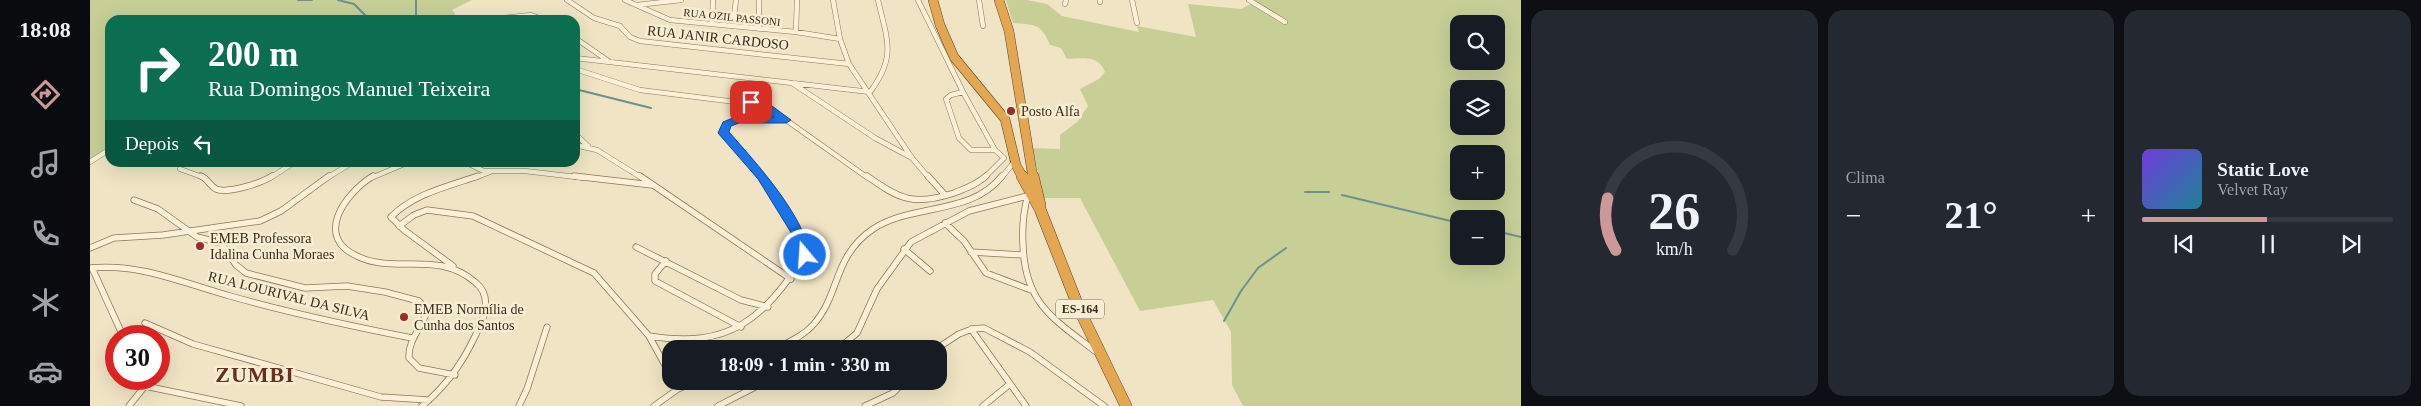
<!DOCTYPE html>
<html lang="pt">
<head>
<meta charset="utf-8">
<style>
	:root { --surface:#171b24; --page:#242831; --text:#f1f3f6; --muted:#9ea1a6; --line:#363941; --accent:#cc9898 }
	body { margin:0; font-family:"Times New Roman",serif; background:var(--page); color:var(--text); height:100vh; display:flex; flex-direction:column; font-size:19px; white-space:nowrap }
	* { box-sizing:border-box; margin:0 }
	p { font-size:16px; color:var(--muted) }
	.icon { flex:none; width:28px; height:28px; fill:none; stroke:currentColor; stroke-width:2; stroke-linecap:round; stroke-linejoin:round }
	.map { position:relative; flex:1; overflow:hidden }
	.side { display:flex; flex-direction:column; gap:10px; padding:10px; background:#0d0f14; width:900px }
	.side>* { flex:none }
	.guide { position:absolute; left:15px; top:15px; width:475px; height:152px; border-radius:15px; box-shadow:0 5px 20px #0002; background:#0b6e4f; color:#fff; overflow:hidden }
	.fabs { position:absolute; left:1360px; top:15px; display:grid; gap:10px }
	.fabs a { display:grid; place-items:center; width:55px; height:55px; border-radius:10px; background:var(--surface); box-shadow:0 5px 20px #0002; font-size:25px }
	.speed { position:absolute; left:15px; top:325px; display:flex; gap:10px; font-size:25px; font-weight:700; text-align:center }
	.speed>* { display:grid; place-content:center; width:65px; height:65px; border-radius:50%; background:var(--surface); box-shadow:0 5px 20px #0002; line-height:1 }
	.speed .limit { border:8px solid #d22; background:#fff; color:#111 }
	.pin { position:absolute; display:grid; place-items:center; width:42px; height:42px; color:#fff; margin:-21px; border-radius:10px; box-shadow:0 2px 8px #0006 }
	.me { position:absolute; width:55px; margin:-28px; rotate:342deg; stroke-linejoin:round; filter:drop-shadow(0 0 4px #0008) }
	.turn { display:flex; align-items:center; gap:18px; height:105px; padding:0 20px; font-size:22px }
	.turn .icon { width:65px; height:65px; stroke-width:2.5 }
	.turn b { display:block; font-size:35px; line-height:42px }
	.then { display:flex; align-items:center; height:48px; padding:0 20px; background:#0003; gap:10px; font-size:19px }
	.big { font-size:38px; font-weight:700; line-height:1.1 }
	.side .card { flex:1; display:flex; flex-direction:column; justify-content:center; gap:8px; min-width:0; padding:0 18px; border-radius:15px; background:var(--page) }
	.side .dial { align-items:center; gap:0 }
	.dial svg { height:130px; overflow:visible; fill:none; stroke:var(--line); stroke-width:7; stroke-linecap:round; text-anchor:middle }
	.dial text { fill:var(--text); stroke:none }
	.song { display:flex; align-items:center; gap:15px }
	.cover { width:60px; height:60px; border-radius:8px; background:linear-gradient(135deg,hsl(260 70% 55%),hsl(190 70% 35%)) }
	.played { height:5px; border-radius:2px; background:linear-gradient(90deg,var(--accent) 50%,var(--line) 50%) }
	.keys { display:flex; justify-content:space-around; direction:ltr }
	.heat { display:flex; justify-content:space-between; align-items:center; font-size:28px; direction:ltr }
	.side .tiles { flex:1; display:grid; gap:10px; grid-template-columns:repeat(3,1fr) }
	.trip { position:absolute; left:572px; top:340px; width:285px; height:50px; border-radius:15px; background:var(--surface); box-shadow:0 5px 20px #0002; font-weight:700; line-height:50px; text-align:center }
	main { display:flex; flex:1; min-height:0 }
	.tabs { display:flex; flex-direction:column; width:90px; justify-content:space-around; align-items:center; background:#090b0e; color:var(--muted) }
	.tabs .icon { width:35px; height:35px }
	.tabs .current { color:var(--accent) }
	.tabs b { font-size:22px; color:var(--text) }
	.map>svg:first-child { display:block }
</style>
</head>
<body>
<main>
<nav class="tabs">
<b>18:08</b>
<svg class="icon current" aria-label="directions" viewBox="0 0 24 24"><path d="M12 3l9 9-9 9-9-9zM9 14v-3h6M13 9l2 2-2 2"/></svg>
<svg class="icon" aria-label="music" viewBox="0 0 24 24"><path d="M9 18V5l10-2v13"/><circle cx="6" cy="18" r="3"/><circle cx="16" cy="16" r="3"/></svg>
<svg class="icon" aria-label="phone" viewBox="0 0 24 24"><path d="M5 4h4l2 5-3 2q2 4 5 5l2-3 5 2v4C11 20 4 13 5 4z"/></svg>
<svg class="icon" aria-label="climate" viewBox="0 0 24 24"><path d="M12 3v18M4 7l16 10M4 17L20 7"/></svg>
<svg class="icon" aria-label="car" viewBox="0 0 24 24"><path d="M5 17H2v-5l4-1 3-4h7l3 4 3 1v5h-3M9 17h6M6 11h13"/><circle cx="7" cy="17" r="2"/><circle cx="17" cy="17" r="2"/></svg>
</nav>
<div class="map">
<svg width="1431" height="406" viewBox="0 0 1431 406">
	<rect width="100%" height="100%" fill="#f0e4c4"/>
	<path fill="#c7cf97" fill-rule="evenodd" d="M0,0H382L362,10L365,14L363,20H20V148L0,162Z
		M916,0H937L957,4L972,16L1049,32L1047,26L1106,37L1098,4L1151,9L1161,4L1162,0H1431V406H1153L1142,385L1141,332L1123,300L1050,311L990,198H954L942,148L970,149V135L987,122L998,106L990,89L1009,79L1015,72C1009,55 992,58 977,59L971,48L960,45C951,23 945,25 923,23ZM1369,24H1406V61H1369ZM1369,89H1406V126H1369ZM1369,154H1406V191H1369ZM1369,219H1406V256H1369Z"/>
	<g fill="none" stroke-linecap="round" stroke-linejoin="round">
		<path stroke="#6c928a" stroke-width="2" d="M208,0H222
			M248,0L264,4L276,16L286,17L288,20
			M326,0V20
			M318,20L325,17
			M485,89L561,108
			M1215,192H1239
			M1252,195L1369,223
			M1406,231L1431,237
			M1134,321L1151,291L1168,268L1196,248"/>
		<g stroke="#8c7559" stroke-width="5.5">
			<path id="street-far1" d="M477,0L504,18L530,26L540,37L550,41L759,64
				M535,0L580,20L706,32L750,39
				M669,0V29
				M743,0L750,39L759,64L822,158L839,178
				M828,0L873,92L905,150L914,158
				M889,0L893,26
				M1010,0V2
				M1042,0L1047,23
				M1159,0L1195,22
				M975,4L976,0
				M547,5L591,0
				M622,19L644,16L646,0
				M396,20L441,15L455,20
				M622,22L623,0
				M706,32L707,0
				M485,38L520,62
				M485,58L780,92
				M485,69L550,90L670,105L696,120L778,178
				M702,83L785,138L822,158
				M780,92C807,56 797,40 788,0
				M873,92L861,95L856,99L869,138L881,150H905
				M485,134L498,146
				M485,145L507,150L552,178
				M0,162L20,149
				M365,162L379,164L394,171H435L495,178
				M90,169L115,178
				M180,178L205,162
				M237,178L263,162
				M281,178L319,162
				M384,178L400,172
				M673,178L633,133L637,124L648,119L695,120
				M894,178L914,158
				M911,178L925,161"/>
		</g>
		<g stroke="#8c7559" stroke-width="7">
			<path id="street" d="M111,176C118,179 120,186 126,189C137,194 172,183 182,176
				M283,176C254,194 223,238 269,257C307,274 348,250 385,282C399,293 397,309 391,323C377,356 360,383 332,406
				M484,176L562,185
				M550,176L701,279
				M777,176C810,200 825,206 864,193C876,188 886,185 896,176
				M838,176L855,195
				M938,195C933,212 932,228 933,245C935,303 962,318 1005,351
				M44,200L68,209L107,237L131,243L146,265L156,273L215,288L257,286L295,292L329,301L337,311C332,328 318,339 319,358L329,368L365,375
				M855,223L874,241L896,273L941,290
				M309,226L324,215L337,210L383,216L504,273L559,336L581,376
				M546,247L651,300L678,307
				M0,248L24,238L73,235L170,221L191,211L239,176
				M814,249L840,271
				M881,252L933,255
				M576,261L565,274V281L651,327
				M363,266L314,230L301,217C323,194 359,186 388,176
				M0,268C50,263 93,283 140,296C200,313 261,326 322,338
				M2,268L33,336
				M55,323L103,344L291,397L339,400
				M881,329L936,406
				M559,336C639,349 673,320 715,255L711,238L672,176
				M685,349C699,342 713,336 723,325C751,294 742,257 783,229C822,203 881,216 912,176
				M748,349L767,333L787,289L821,242L879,211L937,196
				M846,349L869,334L882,329L894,328L940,352L1014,406
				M52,379L55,386
				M584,381L588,389
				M55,386L151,406
				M39,406L55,386
				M429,406L437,389L457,327
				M564,406L588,389L607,381
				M628,406L677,381
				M775,406L803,393L815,381
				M893,406L920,384"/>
		</g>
		<g stroke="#5a432e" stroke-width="10">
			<path id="highway-far1" d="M843,0L850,25L864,57L915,119L926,165L933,178
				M909,0L919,31L943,178"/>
		</g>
		<g stroke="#5a432e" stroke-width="12">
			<path id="highway" d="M932,176L950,209L990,311L1036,406
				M943,176L950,205"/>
		</g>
		<use href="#street-far1" stroke="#faf1d8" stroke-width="4.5"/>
		<use href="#street" stroke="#faf1d8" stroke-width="5.5"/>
		<use href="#highway-far1" stroke="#e3a651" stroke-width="9"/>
		<use href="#highway" stroke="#e3a651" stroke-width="11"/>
	</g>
	<path fill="#1a73e8" stroke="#114b97" d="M661,99L682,106L701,120L696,123H649L641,126L639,132C668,165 711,212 721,255L719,258H710L705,239L668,179L628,133L633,122L648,116L684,117L674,110L657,105V100Z"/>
	<g fill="#9e2926" stroke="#f7eed4" stroke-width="2">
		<circle cx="921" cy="111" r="5"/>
		<circle cx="110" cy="246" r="5"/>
		<circle cx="314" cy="317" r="5"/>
	</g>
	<g text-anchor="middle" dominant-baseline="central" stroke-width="5" stroke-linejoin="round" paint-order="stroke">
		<g font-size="11" fill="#3b2d1e" stroke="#f7eed4">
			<text transform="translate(642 17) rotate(6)">RUA OZIL PASSONI</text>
		</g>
		<rect fill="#f7eed4" stroke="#736755" stroke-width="1" x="966" y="299.5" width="48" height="19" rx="4"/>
		<g font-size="12" font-weight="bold" fill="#3b2d1e">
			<text x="990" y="309">ES-164</text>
		</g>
		<g font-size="14" fill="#3b2d1e" stroke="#f7eed4">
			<text transform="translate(628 38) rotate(6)">RUA JANIR CARDOSO</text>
			<text transform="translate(199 296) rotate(14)">RUA LOURIVAL DA SILVA</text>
		</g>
		<g font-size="14" fill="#3b2d1e" stroke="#f7eed4" text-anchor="start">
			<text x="931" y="111">Posto Alfa</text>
			<text x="120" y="238">EMEB Professora<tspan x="120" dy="16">Idalina Cunha Moraes</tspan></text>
			<text x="324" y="309">EMEB Normília de<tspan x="324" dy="16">Cunha dos Santos</tspan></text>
		</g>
		<g font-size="22" font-weight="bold" letter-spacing="1" fill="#6a2e1b" stroke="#f7eed4">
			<text x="165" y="374">ZUMBI</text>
		</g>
	</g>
</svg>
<div class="fabs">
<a><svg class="icon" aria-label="search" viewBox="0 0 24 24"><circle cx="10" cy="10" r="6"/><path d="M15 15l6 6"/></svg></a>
<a><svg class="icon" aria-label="layers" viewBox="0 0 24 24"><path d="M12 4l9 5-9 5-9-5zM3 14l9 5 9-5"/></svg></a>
<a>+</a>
<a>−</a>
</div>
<div class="speed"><div class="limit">30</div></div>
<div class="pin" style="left:661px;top:102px;background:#d93025"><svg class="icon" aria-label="arrive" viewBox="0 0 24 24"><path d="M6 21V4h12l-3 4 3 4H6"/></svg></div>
<svg class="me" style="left:715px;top:255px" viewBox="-20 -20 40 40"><circle r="17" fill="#1a73e8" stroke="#fff" stroke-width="3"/><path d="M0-11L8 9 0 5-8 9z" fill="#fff"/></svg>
<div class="trip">18:09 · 1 min · 330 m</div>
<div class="guide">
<div class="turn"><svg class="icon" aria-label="right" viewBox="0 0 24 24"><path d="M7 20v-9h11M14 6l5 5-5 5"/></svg><div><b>200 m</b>Rua Domingos Manuel Teixeira</div></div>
<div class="then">Depois<svg class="icon" aria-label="left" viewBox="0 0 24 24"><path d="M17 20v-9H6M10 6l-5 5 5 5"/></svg></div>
</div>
</div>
<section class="side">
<div class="tiles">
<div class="card dial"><svg viewBox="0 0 100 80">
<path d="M14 69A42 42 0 1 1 86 69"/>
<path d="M14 69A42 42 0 0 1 9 37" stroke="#cc9898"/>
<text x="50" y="56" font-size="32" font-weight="700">26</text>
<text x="50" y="72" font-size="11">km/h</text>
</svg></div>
<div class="card"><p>Clima</p>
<div class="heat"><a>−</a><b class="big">21°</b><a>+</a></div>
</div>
<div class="card">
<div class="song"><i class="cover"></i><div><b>Static Love</b><p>Velvet Ray</p></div></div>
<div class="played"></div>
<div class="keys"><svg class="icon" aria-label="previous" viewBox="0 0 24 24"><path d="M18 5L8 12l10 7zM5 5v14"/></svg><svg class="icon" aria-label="pause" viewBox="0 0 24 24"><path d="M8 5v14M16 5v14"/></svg><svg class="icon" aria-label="next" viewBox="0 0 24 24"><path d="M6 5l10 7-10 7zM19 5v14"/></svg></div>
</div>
</div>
</section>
</main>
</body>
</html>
